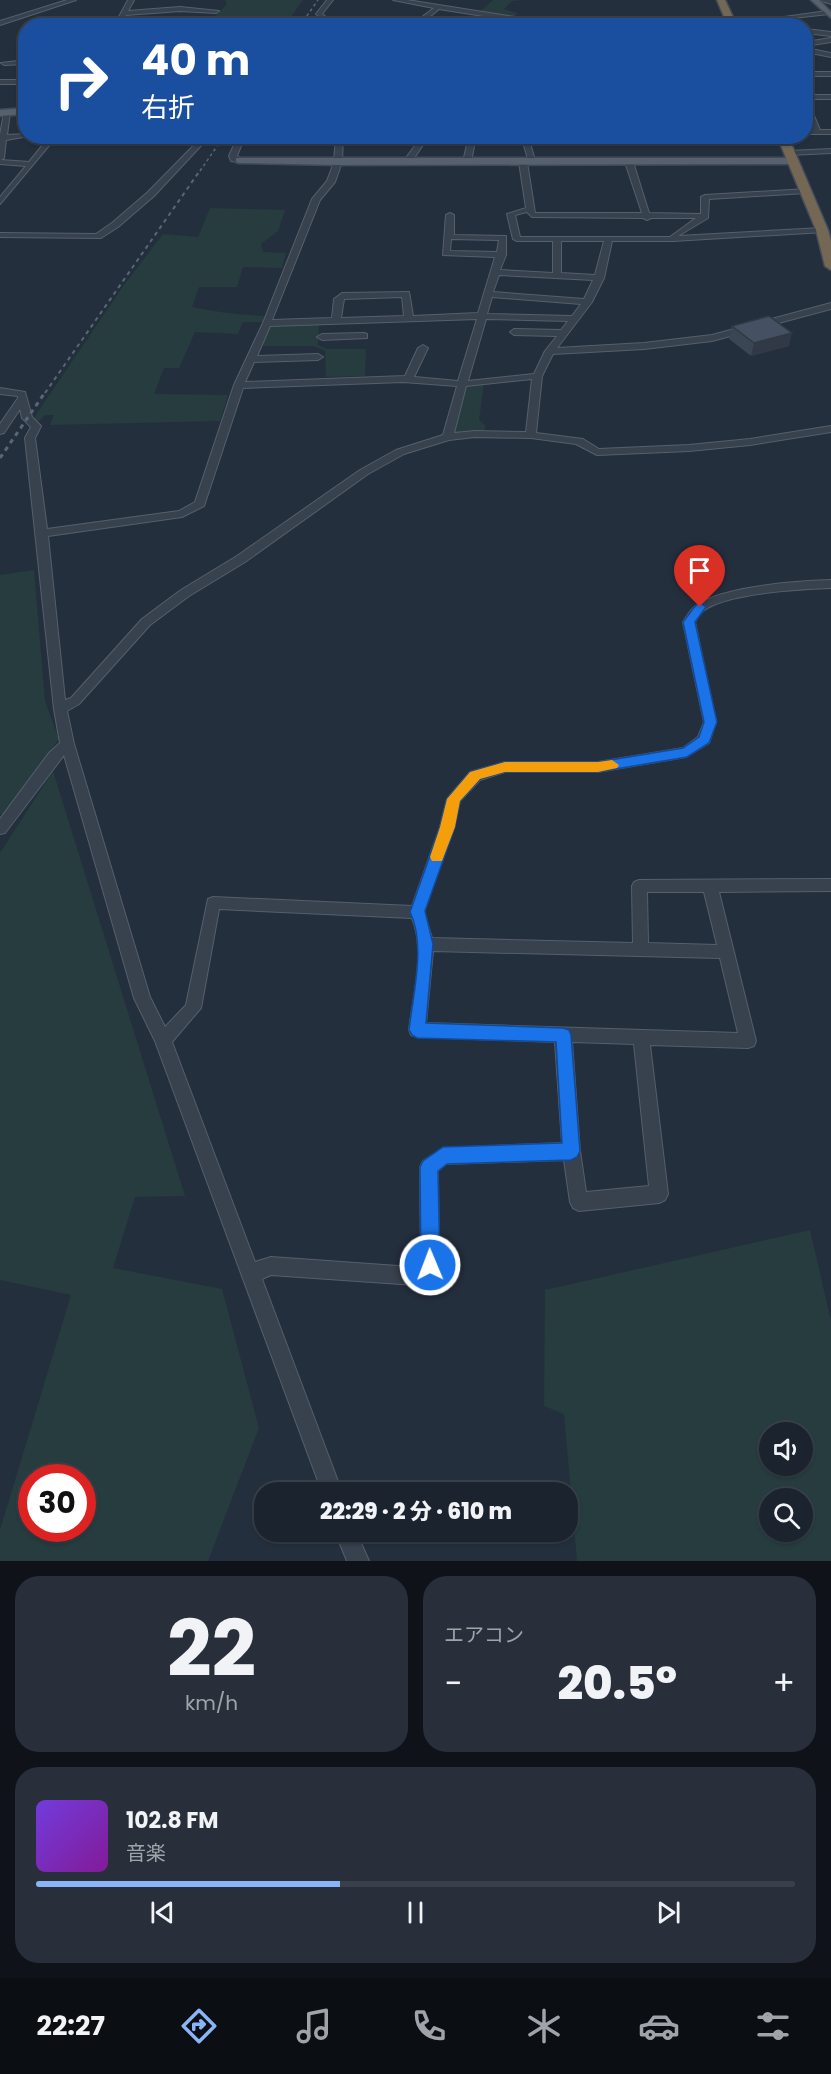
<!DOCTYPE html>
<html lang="ja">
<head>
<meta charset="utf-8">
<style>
	:root { --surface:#1b232e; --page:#282f3a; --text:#f1f3f6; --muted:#a0a4aa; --line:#39404a; --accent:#8ab4f8 }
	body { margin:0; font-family:Poppins,"Noto Sans JP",sans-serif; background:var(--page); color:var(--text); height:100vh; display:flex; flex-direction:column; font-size:22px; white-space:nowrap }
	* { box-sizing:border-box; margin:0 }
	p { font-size:20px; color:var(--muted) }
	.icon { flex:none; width:33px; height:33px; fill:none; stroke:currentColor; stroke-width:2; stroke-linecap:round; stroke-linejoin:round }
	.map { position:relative; height:1561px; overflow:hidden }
	.details { display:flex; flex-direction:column; gap:15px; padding:15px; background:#0f1319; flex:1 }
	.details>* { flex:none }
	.banner { position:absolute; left:18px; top:18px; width:795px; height:126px; border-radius:24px; box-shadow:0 2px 4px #0004,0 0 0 2px var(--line); background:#1a4fa0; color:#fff; overflow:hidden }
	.buttons { position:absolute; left:759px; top:1422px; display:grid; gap:12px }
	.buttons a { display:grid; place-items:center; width:54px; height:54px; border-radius:50%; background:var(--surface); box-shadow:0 2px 4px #0004,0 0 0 2px var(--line); font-size:30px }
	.speed { position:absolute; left:18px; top:1464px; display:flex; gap:12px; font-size:30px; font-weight:700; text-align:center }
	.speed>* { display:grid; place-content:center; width:78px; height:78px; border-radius:50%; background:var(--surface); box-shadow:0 2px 4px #0004,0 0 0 2px var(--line); line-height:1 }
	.speed .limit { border:9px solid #d22; background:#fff; color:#111 }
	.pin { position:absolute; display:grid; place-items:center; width:51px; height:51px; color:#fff; margin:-62px -26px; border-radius:50% 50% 50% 0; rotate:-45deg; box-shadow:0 0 6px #0007 }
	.pin .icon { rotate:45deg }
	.me { position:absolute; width:66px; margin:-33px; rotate:359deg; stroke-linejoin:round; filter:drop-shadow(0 0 4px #0008) }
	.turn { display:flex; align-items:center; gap:21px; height:126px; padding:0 24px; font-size:27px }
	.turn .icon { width:78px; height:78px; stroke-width:2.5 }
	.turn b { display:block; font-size:42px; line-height:51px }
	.big { font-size:45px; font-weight:800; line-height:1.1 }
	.details .widget { flex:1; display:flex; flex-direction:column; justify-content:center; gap:9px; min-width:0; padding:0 21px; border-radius:24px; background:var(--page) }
	.details .dial { align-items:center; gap:0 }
	.dial b { font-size:78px; line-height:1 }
	.song { display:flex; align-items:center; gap:18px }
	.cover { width:72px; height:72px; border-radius:9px; background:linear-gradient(135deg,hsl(260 70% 55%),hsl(290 70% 35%)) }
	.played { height:6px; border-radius:3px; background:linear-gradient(90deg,var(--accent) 40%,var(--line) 40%) }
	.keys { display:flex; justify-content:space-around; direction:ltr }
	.heat { display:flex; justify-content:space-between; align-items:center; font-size:33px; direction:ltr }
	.details .tiles { flex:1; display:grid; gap:15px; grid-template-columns:1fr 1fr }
	.widget:last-child { grid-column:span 2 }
	.trip { position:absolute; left:254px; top:1482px; width:324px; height:60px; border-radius:24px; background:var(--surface); box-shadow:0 2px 4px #0004,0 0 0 2px var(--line); font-weight:800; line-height:60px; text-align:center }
	.tabs { display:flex; height:96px; justify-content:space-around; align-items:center; background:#0b0e12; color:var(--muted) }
	.tabs .icon { width:42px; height:42px }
	.tabs .selected { color:var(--accent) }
	.tabs b { font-size:27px; color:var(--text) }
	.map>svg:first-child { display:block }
</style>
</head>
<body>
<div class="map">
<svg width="831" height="1561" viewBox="0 0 831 1561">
	<rect width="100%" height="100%" fill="#242f3e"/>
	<path fill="#263c3f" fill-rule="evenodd" d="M225,0H303L285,25H223L214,17L227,4Z
		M493,0H523L512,1L504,9L517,13L514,18L480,12Z
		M210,208L285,210L278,231L261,244L263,252L286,253L282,268L243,267L237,287H199L192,307C216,312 239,315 264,316L263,322H243L238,334L195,332L179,368H164L154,394L228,395L220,421L50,425L54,415H45L39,421L33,419L124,285L163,234L198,237Z
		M319,324L318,345L327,349H366L365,376L326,377L325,351L314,346H261L269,326Z
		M484,384L479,420L486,426L483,432L453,435L463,386Z
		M34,570L45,701L59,739L3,815L0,814V575Z
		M53,771L185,1196L135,1197L113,1268L222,1289L259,1428L208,1561H0V1530L71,1295L0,1280V853ZM32,1478H82V1528H32Z
		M810,1230L831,1321V1561H577L564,1414L544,1406L545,1290ZM770,1432H802V1466H770ZM770,1498H802V1532H770Z"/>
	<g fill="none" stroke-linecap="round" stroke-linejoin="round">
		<g stroke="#565f6c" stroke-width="2">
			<path id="minor" d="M67,0H76L0,25V21Z
				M128,0H134L128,11L180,7L219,11L216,13L180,11L126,15L120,26H114Z
				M327,0H333L322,14L330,20L327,26H321L324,20L316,14Z
				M393,0H407L515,17L591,26L515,21L439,9L427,19L425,26L398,21L401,19L420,21L422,17L434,8Z
				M821,0H831V4L822,1Z
				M827,11L829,14L784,19L781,22L777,18Z
				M806,29L831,32V36L806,33Z
				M831,38V42L806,46V42Z
				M806,48L831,53V57L806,52Z
				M26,60V64L4,65L1,63Z
				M806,72H831V76H806Z
				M0,80H26V84H0Z
				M806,95H831V99H806Z
				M806,102L809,104L820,130H831V134H806V130H813L806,111Z
				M7,110L10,112L7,135L26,134V136H29L6,140L4,158L1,160L29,162L50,136H57L0,204V197L26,166L0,164V135L4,112Z
				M203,136H210L154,196L118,227L101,238L0,237V233L96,234L112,223L148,192Z
				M238,136H245L237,156L243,160L239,162L231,161L229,156Z
				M336,136H343L342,162L335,182L320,200L272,320L332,318L334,299L342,293L409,292L413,316L478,313L495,257L443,255L446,215L450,213L454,215V235L506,236V255L500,270L553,273V241H517L513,239L507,214L526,208L519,162L523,160L527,162L535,213H642L625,162L629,160L633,162L649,213L701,214V197L705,195L808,189V193H805L709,199L708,218L678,236L822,228H825V232L673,241H612L604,278L592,302L557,348L644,343L712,335L831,303V309L712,341L644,349L553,354L542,376L536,433L583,439L599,449L689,445L750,439L831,426V432L750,445L689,451L597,455L576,444L531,438L475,437L449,440L404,454L368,474L245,562L189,596L150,625L79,704L67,711L74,744L150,997L165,1027L186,1005L208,899L213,897L412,906L440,827L447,799L470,772L505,762H598L683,748L698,737L704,722L683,622C687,616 691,608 698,604C728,586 796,581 831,580V588C802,589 726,593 703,611C700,614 697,618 695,622L716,722L709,743L686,757L598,772H505L480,780L460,801L454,827L424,912L432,938L633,943L632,886L634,882L639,880L831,879V891L719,892L756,1041L754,1046L748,1048L650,1045L668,1194L665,1200L659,1203L579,1211L573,1208L570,1202L564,1160L446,1164L438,1171L439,1265C435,1275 425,1281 415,1285L271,1275L262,1279L342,1492H322L155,1041L134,998L64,755L5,833L0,834V819L49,753L60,743L54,709L25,438L31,427L22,418L20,409L4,433L0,434V424L18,398V396L0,394V388L25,392L32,417L41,426L35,438L47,529L179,511L195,502L234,385L263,323L312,199L327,181L334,162ZM527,212L532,217L643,218L647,220L651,218H696L670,237H520L515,215ZM451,239L499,240L497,252L450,251ZM561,241H604L595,275L561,273ZM499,275L593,280L584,299L493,292ZM402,297L404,316L341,318L344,299ZM492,297L581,304L572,316L487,314ZM477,319L458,381L414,377L428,348L423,345L418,348L405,376L245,382L254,362L318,360L323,357L318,354L257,356L270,326ZM486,319L568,321L561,330L514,329L510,332L514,335L557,336L545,351L534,374L468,381ZM532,379L526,432L475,431L454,433L466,386ZM403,382L457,386L443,435L396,450L360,470L237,556L181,590L142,619L71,698L65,700L48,536L182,517L204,506L243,388ZM647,892H704L717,945L648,943ZM219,909L412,918C426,951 413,996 409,1030L411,1035L417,1037L555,1042L562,1143L443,1148L423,1161L420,1167L421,1260L412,1267L271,1257L255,1262L172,1042L201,1008ZM433,951L720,958L738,1033L426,1023ZM572,1042L634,1044L649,1186L586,1192L580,1151Z
				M422,136H429L410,164H404L403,162Z
				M469,136H476L471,162L467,164L463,162Z
				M521,136H528L536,164L529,162Z
				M831,149V153L789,155L785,153L789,151Z
				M364,333L367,334V338L322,340L317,337L322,334Z
				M335,1532H356L369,1561H347Z"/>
		</g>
		<g stroke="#414a57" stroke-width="3">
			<path id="major" d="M811,0H819L831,12V18Z
				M26,108V114L0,116V110Z
				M236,158H792L797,161L792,164L338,165L239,163L236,162Z"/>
		</g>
		<g stroke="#434c59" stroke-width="3">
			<path id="highway" d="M717,0H725L737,26H728Z
				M777,136H788L828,230L831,241V270L825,266L816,230Z"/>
		</g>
		<use href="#minor" fill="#38414e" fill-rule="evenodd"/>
		<use href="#major" fill="#56606e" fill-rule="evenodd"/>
		<use href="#highway" fill="#746855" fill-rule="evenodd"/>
		<path stroke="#5a6575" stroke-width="1.5" stroke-dasharray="3 3" stroke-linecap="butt" d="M300,26L318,0
			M200,171L224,136"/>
		<path stroke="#5a6575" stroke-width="2" stroke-dasharray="4 4" stroke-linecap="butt" d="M45,393L201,169"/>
		<path stroke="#5a6575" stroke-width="3" stroke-dasharray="4.5 4.5" stroke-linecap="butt" d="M0,458L46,391"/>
	</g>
	<path fill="#3b4654" d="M732,326L789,346L751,356L729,339Z"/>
	<path fill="#303945" d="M792,333L789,346L751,356L754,343Z"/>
	<path fill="#455162" stroke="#303945" stroke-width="1.5" d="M769,316L792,333L754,343L732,326Z"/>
	<path fill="#1a73e8" stroke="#114b97" stroke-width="1.5" d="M700,603L706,607L695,622L717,722L709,743L687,757L598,772H505L480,779L460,801L455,827L425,911L433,944L426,1023L563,1028L569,1030L571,1035L580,1151L577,1157L571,1160L447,1164L438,1171L440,1265L437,1272L430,1275L424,1272L421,1265L420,1167L423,1161L443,1147L562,1143L556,1042L417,1038L412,1035L409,1030C413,995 426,944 410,912L440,827L447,799L470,772L505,762H598L683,748L699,737L704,722L683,622L696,605Z"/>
	<path fill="#f59e0b" d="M612,760L619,765L617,768L598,772H505L480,779L460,801L455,827L442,861H432L430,857L440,827L447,799L470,772L505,762H598Z"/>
</svg>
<div class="buttons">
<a><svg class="icon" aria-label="sound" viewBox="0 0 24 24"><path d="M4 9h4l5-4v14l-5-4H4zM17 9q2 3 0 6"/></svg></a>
<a><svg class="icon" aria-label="search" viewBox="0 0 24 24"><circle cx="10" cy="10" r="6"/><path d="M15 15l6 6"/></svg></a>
</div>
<div class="speed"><div class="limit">30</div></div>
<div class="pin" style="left:700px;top:607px;background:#d93025"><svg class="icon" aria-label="arrive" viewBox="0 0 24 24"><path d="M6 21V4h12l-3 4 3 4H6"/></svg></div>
<svg class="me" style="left:430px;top:1265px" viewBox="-20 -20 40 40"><circle r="17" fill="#1a73e8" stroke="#fff" stroke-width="3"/><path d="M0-11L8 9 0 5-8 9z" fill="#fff"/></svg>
<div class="trip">22:29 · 2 分 · 610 m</div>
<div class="banner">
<div class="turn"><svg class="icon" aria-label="right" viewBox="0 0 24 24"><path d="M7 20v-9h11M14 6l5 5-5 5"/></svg><div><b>40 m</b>右折</div></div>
</div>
</div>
<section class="details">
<div class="tiles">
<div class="widget dial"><b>22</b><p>km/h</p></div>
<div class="widget"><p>エアコン</p>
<div class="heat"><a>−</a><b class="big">20.5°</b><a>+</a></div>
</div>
<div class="widget">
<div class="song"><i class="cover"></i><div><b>102.8 FM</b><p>音楽</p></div></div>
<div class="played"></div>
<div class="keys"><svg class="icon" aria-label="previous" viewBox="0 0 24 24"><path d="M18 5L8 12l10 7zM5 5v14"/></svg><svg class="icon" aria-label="pause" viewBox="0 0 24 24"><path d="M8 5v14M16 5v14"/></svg><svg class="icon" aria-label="next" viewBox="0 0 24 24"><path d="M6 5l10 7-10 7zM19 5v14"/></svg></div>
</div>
</div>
</section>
<nav class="tabs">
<b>22:27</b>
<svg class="icon selected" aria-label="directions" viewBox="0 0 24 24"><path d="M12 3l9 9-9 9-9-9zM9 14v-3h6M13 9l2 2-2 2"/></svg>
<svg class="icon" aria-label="music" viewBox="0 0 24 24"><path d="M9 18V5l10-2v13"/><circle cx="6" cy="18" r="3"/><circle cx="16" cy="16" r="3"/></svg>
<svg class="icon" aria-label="phone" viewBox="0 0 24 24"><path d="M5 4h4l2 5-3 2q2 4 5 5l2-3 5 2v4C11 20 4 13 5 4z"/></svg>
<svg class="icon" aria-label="climate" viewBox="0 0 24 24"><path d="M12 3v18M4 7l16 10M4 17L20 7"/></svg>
<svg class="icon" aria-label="car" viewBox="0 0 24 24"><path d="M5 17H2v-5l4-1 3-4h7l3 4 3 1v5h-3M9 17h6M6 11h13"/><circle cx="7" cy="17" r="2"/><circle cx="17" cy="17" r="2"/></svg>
<svg class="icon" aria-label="filters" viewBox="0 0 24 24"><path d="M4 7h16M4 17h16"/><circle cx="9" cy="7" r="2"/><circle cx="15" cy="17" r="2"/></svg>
</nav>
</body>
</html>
